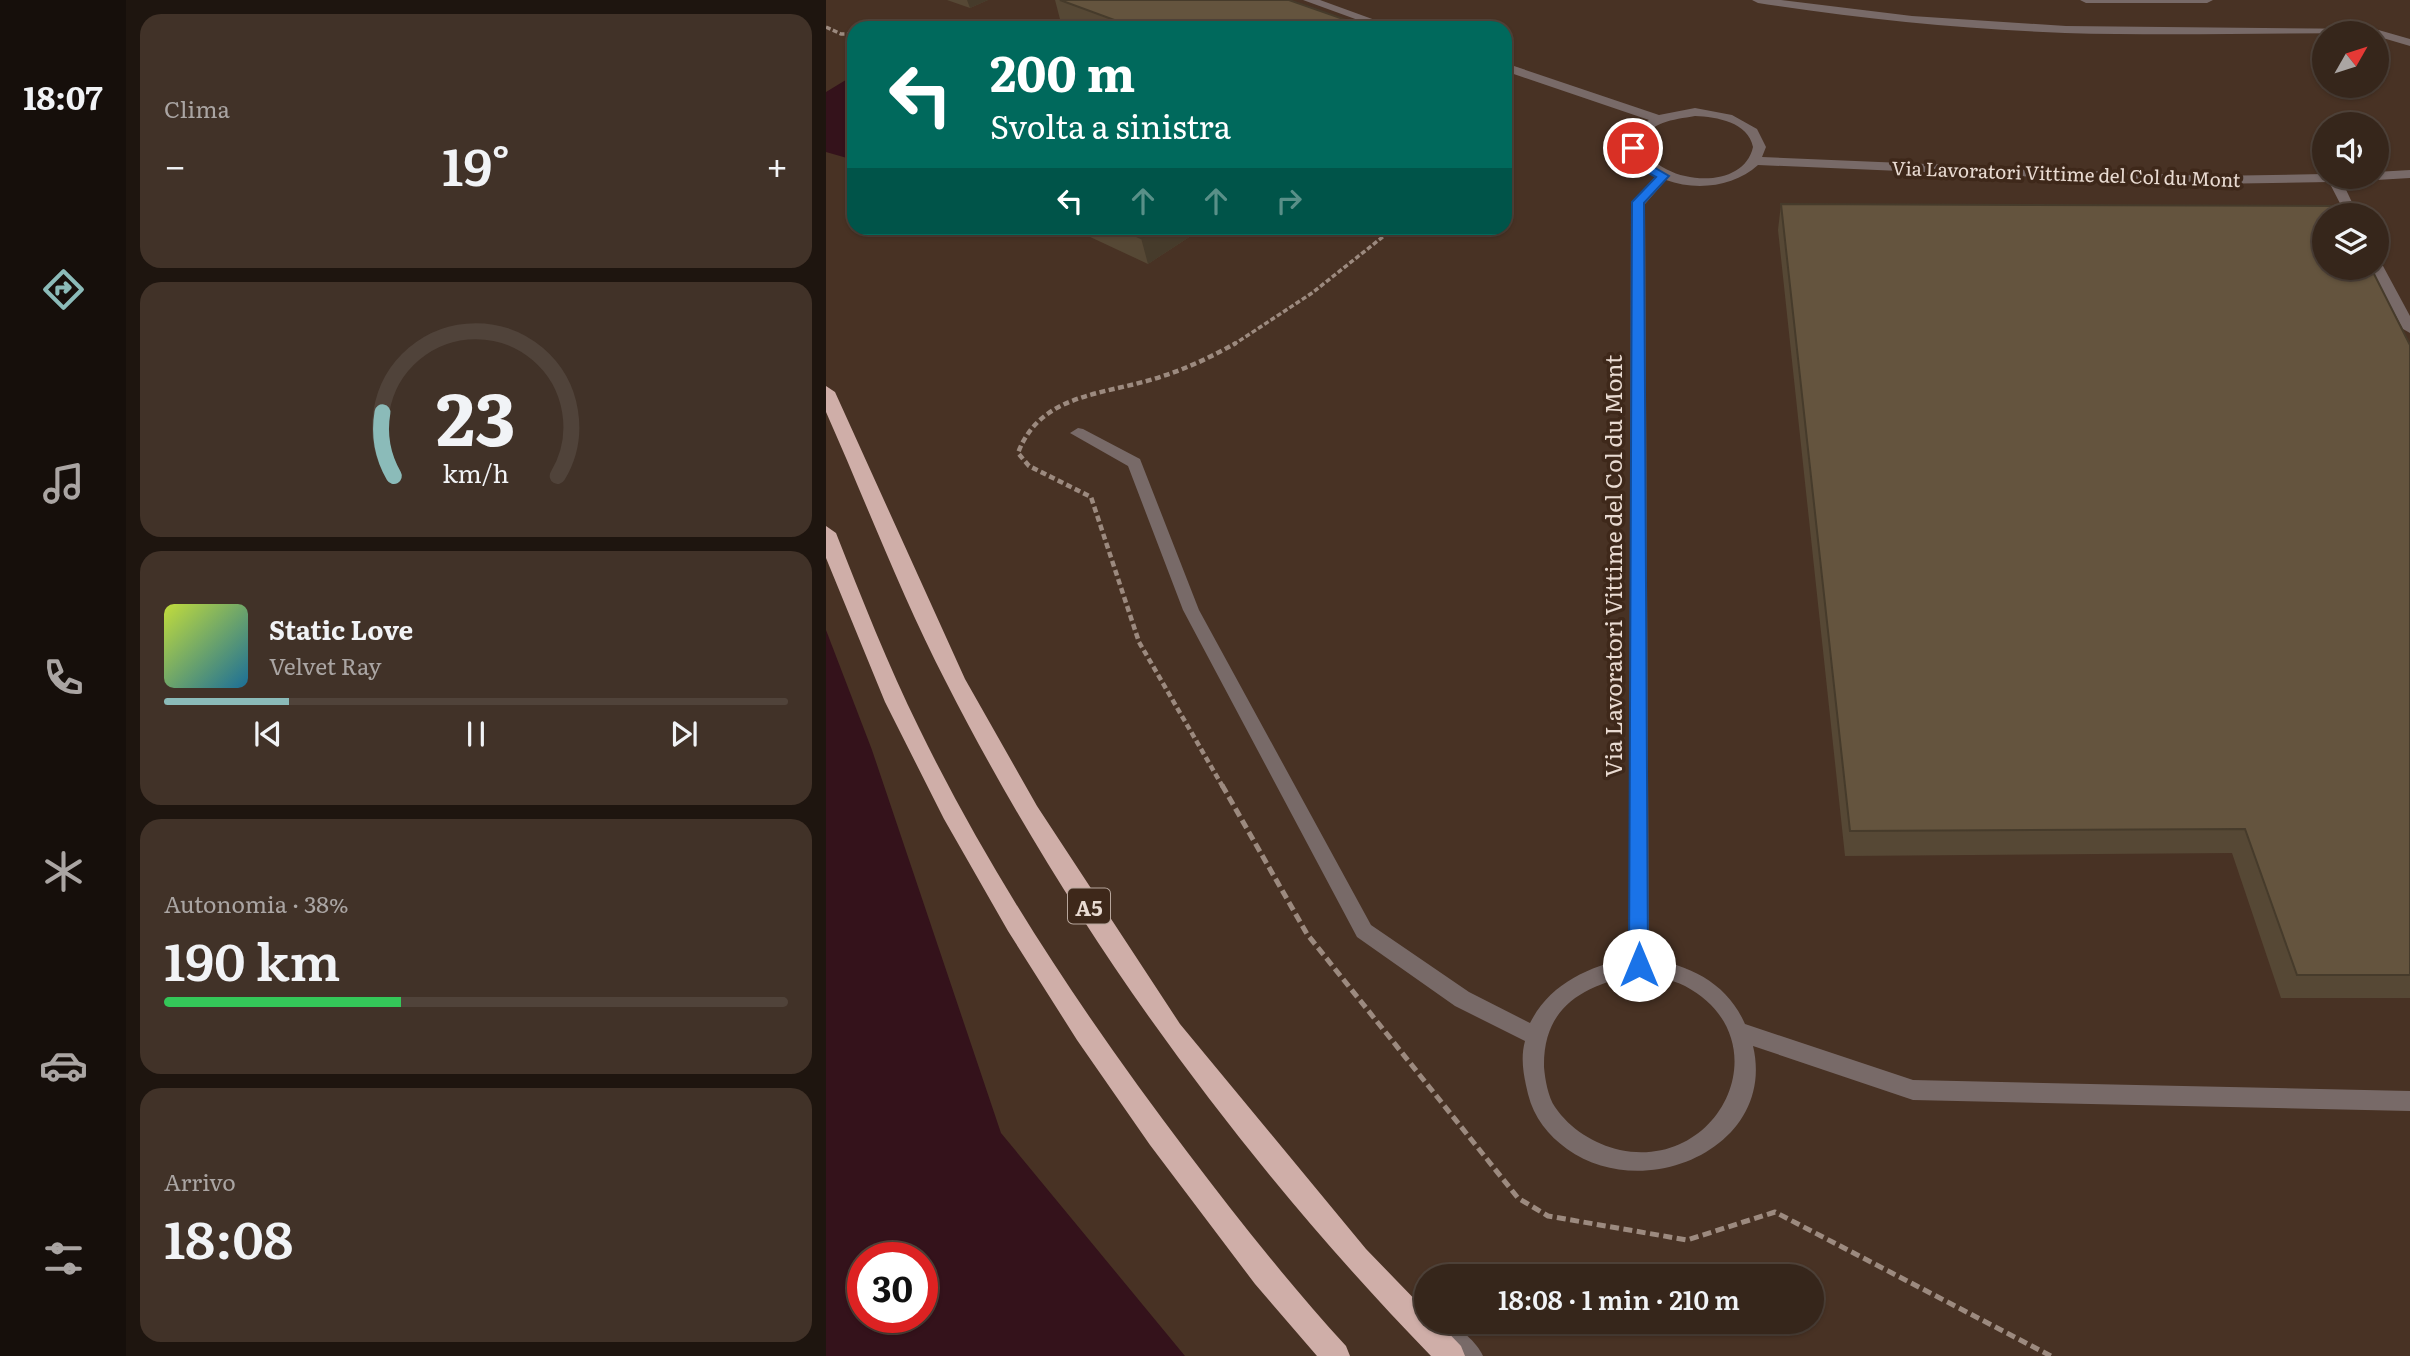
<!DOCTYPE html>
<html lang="it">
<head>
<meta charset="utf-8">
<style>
	:root { --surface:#36261b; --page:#413228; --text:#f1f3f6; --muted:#aaa5a3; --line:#50433a; --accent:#8bbbb9 }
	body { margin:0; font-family:Literata,serif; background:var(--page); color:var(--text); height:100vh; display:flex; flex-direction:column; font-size:26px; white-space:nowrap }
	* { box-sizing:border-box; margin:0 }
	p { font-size:23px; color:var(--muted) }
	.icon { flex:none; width:38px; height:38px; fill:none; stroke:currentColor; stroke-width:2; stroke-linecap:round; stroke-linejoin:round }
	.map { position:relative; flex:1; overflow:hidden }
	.sheet { display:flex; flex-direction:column; gap:14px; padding:14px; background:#1e150f; width:700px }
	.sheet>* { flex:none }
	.top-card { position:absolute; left:21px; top:21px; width:665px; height:214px; border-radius:21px; box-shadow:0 2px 5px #0004,0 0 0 2px var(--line); background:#00695c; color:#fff; overflow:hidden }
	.needle { width:46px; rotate:51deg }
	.controls { position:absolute; left:1486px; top:21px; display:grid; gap:14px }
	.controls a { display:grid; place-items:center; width:77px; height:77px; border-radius:50%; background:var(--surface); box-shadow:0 2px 5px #0004,0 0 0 2px var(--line); font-size:35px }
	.speed { position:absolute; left:21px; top:1242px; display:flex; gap:14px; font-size:35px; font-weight:700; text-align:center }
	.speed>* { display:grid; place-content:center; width:91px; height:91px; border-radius:50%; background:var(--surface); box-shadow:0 2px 5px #0004,0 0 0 2px var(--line); line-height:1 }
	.speed .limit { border:10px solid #d22; background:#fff; color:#111 }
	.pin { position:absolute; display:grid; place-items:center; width:60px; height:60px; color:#fff; margin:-30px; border:4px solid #fff; border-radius:50%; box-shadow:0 2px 7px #0007 }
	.me { position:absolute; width:77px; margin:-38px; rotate:0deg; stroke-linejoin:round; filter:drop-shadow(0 0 5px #0008) }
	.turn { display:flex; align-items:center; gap:24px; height:147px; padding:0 28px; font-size:32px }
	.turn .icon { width:91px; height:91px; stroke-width:2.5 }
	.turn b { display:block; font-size:49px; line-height:60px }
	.lanes { display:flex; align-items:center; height:66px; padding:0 28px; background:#0003; justify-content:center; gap:35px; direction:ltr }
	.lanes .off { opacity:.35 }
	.big { font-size:52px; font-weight:600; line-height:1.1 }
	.sheet .card { flex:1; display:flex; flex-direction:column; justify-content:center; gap:10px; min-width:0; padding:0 24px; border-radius:21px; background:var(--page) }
	.sheet .dial { align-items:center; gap:0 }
	.dial svg { height:182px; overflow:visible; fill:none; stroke:var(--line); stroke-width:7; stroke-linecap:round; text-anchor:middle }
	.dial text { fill:var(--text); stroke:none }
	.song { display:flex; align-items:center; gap:21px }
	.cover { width:84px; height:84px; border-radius:10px; background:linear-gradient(135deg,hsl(70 70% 55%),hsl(200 70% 35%)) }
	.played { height:7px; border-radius:4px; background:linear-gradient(90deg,var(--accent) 20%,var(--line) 20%) }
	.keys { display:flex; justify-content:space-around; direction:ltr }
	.heat { display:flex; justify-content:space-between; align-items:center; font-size:38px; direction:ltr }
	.charge { height:10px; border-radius:5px; background:linear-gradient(90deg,#34c759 38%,var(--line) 0) }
	.trip { position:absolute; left:588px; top:1264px; width:410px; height:70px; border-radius:35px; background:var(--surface); box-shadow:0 2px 5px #0004,0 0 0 2px var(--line); font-weight:600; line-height:70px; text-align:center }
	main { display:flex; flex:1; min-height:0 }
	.menu { display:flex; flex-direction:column; width:126px; justify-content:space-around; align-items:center; background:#160f0b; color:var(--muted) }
	.menu .icon { width:49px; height:49px }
	.menu .selected { color:var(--accent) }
	.menu b { font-size:32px; color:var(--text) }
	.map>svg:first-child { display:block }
</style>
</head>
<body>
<main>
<nav class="menu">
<b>18:07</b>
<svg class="icon selected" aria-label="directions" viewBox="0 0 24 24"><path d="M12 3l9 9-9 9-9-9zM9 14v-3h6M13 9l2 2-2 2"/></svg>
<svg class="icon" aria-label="music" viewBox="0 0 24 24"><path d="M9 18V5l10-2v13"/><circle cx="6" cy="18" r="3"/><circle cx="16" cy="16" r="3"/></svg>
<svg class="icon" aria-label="phone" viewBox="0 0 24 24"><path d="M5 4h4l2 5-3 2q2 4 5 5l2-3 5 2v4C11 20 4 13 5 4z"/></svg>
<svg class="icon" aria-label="climate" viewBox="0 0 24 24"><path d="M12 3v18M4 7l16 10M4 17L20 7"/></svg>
<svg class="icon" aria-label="car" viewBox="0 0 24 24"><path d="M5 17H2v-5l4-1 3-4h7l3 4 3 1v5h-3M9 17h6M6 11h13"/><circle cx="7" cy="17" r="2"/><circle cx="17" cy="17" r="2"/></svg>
<svg class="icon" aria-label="filters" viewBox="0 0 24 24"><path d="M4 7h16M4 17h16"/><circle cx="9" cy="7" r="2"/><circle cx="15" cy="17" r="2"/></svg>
</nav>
<section class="sheet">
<div class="card"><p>Clima</p>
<div class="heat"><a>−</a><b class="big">19°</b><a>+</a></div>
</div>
<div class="card dial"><svg viewBox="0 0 100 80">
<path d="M14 69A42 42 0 1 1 86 69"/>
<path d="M14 69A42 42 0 0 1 9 41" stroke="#8bbbb9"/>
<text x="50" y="56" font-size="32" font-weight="700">23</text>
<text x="50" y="72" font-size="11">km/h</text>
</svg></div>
<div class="card">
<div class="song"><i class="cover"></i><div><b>Static Love</b><p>Velvet Ray</p></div></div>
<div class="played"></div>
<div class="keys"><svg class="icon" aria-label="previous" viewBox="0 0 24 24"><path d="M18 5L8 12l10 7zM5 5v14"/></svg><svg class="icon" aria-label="pause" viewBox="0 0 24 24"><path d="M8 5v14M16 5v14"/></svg><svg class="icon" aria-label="next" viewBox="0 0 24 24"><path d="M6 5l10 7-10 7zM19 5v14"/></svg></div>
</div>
<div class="card"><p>Autonomia · 38%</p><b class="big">190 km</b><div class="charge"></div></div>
<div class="card"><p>Arrivo</p><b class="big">18:08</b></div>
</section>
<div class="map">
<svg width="1584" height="1356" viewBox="0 0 1584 1356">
	<rect width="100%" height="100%" fill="#483224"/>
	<path fill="#34121b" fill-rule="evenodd" d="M28,75V160L0,152V92Z
		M0,630L46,750L175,1133L359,1356H0ZM37,1258H96V1318H37Z"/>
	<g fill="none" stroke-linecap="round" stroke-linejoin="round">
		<path stroke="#9c8a7f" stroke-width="3.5" stroke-dasharray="5 2.5" stroke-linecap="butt" d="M0,27L15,34H28
			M407,345L486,293L568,228"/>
		<path stroke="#9c8a7f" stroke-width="4.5" stroke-dasharray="6 3.5" stroke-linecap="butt" d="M397,787L313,642L265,497L203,466L192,453C215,391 283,395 337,376C362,368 387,356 410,343"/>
		<path stroke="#9c8a7f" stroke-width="5" stroke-dasharray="9 4.5" stroke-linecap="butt" d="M396,785L481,934L692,1198L722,1216L861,1240L949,1212L1225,1356"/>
		<path fill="#786a68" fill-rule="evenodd" d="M926,0H955L1086,16L1240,26L1549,29L1584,39V46L1550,36V33C1449,33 1343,36 1239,33C1136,29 1034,19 932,3Z
			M1584,170V178L1550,180L1544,177H1550V172Z
			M1502,177H1538C1531,183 1513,183 1503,181Z
			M619,1321C633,1327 651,1342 657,1356H627L611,1341L607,1333L611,1325Z"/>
		<path fill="#786a68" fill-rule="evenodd" d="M477,0H494L571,28H554Z
			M679,63L833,115L869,108L906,115L931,129L940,147L936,157L1383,176L1498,174V177H1514L1532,215H1520L1503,182L1383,184L932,165C908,187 870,191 840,180L819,204L823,958C865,966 901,983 919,1024L1087,1080L1584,1091V1111L1087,1100L927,1046C951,1147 819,1205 741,1149C722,1135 708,1118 702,1094C698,1077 694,1059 699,1041L629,1006L531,937L357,610L302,466L244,433L252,428L257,429L314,459L373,610L545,925L643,992L704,1023C724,984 761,967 803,958L805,203L830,176L811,162L803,145L809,128L823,120L679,71ZM869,116C891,117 922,122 927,147C917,193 834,185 815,145C823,121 847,120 869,116ZM813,974C828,977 845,979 859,986C957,1038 896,1171 794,1150C768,1144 744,1129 729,1107C722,1097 719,1079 718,1067C717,1005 759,985 813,974Z
			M1550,262L1557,266L1584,316V333L1577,329L1544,268H1550Z"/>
		<path fill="#786a68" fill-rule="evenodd" d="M1254,0H1387L1381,3H1260Z"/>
		<path fill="#cfaea8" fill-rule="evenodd" d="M0,386L9,392L139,679L211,806L354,1024L540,1249L600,1311V1321H611L635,1346L639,1356H605C412,1157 246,929 120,682C75,595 40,502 0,412Z
			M0,526L10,533C36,599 62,665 93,728C166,878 261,1020 362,1153C412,1219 464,1285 520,1346L524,1356H491L429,1284L324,1145L251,1040L182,931L118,819L59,702L0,558Z"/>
	</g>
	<path fill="#564835" d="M121,0H162L144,8Z
		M229,0H463L543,28H248L235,23Z
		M955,204L1584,345V998H1455L1406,853L1019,856L952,230Z
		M74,228H105L90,236Z
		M245,228H377L322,264Z"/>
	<path fill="#463b2b" d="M141,0H162L144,8Z
		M87,228H105L90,236Z
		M331,228H377L322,264L315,238Z"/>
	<path fill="#64543e" stroke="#463b2b" stroke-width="2" d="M234,0H463L543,28H310Z
		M955,204L1514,206L1519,215H1498V268H1545L1584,345V975H1471L1419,829L1024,831Z
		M293,228H331L315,238Z"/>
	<path fill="#1a73e8" stroke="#114b97" stroke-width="2" d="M807,144L826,166L843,176L818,203L822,965L819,971L813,974L806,971L803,965L806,202L830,177C816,170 807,163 802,148Z"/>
	<g text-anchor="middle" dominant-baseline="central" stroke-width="7" stroke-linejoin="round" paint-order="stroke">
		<g font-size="19" fill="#e9dbd2" stroke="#3e281a">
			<text transform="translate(1240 173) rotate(2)">Via Lavoratori Vittime del Col du Mont</text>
		</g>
		<rect fill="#3e281a" stroke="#b6a59b" stroke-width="2" x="242" y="888.5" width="42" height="35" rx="5"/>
		<g font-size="21" font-weight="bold" fill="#e9dbd2">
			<text x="263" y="906">A5</text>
		</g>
		<g font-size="23" fill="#e9dbd2" stroke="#3e281a">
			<text transform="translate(786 566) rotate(-90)">Via Lavoratori Vittime del Col du Mont</text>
		</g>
	</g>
</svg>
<div class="controls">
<a><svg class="needle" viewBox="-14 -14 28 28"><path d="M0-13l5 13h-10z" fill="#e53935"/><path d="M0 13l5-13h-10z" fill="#aaa5a3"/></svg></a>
<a><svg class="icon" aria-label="sound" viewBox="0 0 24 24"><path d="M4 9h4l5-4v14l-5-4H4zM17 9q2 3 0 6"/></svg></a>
<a><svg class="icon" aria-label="layers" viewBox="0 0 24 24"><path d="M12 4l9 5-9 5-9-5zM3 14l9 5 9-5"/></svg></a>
</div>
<div class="speed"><div class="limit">30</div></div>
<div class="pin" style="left:807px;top:148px;background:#d93025"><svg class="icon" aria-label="arrive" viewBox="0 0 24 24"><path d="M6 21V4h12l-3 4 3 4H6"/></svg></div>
<svg class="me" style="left:813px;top:965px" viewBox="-20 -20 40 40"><circle r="19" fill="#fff"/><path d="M0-13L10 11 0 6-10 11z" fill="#1a73e8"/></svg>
<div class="trip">18:08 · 1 min · 210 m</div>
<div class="top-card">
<div class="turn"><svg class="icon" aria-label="left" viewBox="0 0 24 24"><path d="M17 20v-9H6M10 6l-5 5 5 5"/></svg><div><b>200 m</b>Svolta a sinistra</div></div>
<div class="lanes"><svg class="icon" aria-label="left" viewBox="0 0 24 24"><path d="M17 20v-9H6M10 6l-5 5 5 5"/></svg><svg class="icon off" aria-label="ahead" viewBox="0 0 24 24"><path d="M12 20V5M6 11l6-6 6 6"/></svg><svg class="icon off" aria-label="ahead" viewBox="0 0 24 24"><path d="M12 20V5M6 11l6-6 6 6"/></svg><svg class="icon off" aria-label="right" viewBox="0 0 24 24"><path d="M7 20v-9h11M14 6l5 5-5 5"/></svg></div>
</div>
</div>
</main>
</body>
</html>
